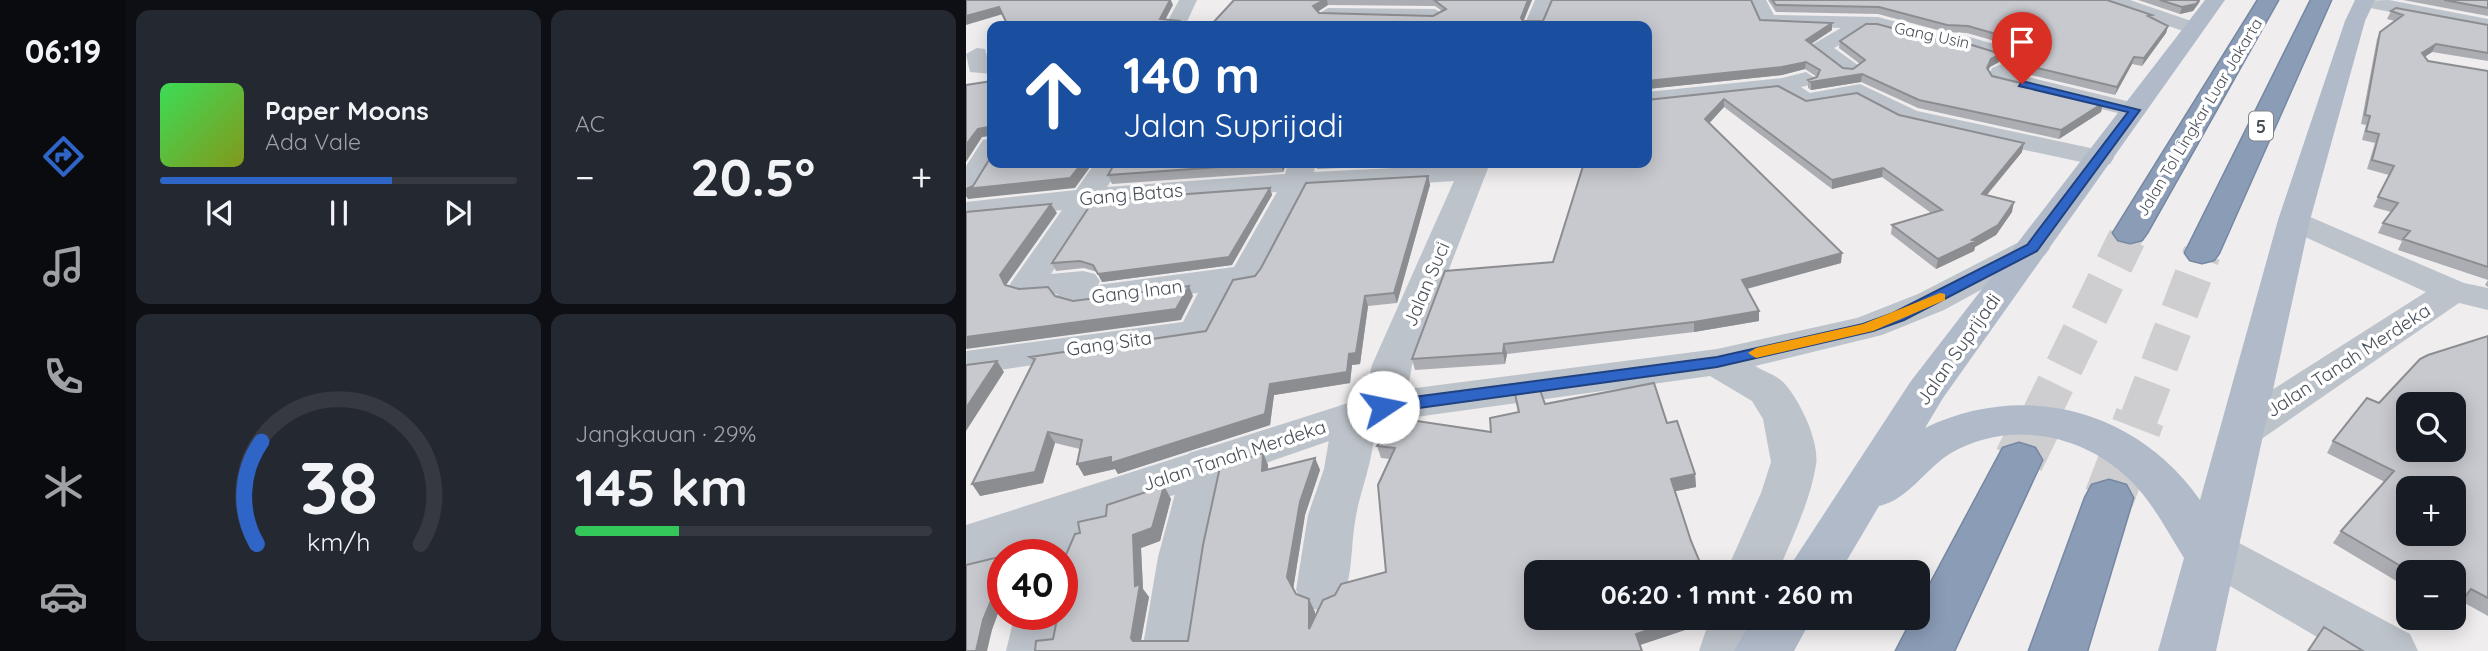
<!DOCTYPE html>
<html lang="id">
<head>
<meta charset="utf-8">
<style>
	:root { --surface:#171b24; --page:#242831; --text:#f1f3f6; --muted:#9ea1a6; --line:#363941; --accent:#2f65c7 }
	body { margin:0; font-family:Quicksand,sans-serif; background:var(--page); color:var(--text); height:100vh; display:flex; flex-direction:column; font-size:26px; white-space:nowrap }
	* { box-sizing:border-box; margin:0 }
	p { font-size:23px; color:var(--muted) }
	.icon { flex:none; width:38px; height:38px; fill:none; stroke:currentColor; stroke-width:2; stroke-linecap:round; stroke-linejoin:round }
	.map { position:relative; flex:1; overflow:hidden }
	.sheet { display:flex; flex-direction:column; gap:10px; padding:10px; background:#0d0f14; width:840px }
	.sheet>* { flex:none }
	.hud { position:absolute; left:21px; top:21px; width:665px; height:147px; border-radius:14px; box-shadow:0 4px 18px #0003; background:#1a4fa0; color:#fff; overflow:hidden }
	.controls { position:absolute; left:1430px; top:392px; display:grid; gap:14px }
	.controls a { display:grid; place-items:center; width:70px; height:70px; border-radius:14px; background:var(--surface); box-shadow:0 4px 18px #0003; font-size:35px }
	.speed { position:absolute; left:21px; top:539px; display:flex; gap:14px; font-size:35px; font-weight:700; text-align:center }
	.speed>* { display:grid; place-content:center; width:91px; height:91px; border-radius:50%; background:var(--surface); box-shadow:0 4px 18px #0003; line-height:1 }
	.speed .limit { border:10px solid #d22; background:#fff; color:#111 }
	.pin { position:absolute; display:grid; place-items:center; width:60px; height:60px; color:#fff; margin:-72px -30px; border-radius:50% 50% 50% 0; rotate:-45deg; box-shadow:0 0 7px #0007 }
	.pin .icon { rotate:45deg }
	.me { position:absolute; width:77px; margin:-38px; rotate:79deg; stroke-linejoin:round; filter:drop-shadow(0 0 5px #0008) }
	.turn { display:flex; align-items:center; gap:24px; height:147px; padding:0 21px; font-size:32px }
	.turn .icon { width:91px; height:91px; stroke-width:2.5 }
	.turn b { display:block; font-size:49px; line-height:60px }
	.big { font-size:52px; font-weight:700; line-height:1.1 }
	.sheet .widget { flex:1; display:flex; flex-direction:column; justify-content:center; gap:10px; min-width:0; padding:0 24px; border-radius:14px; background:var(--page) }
	.sheet .dial { align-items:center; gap:0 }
	.dial svg { height:182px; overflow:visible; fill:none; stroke:var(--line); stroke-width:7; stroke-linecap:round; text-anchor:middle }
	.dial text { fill:var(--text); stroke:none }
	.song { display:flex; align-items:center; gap:21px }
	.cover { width:84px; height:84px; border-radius:10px; background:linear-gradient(135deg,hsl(130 70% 55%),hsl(70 70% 35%)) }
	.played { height:7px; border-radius:4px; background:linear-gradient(90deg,var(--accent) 65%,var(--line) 65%) }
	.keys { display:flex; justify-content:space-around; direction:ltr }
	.heat { display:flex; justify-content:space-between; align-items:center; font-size:38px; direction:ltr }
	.charge { height:10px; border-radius:5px; background:linear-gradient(90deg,#34c759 29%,var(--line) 0) }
	.sheet .tiles { flex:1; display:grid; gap:10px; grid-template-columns:repeat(2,1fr) }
	.trip { position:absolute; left:558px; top:560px; width:406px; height:70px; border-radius:14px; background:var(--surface); box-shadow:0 4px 18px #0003; font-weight:700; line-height:70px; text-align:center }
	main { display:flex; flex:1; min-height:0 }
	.dock { display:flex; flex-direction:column; width:126px; justify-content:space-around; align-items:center; background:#090b0e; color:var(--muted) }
	.dock .icon { width:49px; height:49px }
	.dock .current { color:var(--accent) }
	.dock b { font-size:32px; color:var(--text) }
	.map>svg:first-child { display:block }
</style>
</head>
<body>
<main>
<nav class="dock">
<b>06:19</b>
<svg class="icon current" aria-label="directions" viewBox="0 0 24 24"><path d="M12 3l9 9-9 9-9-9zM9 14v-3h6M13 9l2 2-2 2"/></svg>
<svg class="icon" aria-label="music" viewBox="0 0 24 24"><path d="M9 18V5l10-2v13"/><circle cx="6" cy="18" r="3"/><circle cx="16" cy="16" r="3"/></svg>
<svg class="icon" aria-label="phone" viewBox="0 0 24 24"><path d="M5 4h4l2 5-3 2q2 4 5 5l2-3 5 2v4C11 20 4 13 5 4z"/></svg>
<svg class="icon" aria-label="climate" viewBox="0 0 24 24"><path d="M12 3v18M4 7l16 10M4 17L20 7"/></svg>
<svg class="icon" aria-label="car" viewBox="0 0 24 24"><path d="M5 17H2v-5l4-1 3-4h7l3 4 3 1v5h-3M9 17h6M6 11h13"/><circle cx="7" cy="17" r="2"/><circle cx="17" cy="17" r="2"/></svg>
</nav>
<section class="sheet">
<div class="tiles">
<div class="widget">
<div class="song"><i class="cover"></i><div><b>Paper Moons</b><p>Ada Vale</p></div></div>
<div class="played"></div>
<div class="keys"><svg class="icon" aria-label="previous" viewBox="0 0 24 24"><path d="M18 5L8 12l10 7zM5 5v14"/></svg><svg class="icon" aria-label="pause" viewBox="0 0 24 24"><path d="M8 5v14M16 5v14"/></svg><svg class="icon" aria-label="next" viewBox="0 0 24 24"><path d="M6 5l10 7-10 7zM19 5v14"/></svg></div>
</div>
<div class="widget"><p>AC</p>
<div class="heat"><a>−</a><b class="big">20.5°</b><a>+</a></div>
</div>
<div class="widget dial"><svg viewBox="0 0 100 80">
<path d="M14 69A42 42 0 1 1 86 69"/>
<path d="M14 69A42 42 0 0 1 16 24" stroke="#2f65c7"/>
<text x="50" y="56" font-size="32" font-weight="700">38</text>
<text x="50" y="72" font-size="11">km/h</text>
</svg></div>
<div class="widget"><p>Jangkauan · 29%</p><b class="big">145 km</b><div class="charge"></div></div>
</div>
</section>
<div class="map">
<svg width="1522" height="651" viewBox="0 0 1522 651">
	<rect width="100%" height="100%" fill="#efeded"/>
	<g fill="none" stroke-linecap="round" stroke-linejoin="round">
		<path stroke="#cecdcf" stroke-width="29" stroke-dasharray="29 15" stroke-linecap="butt" d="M1161,240L1164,233"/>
		<path stroke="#cecdcf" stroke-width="38" stroke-dasharray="38 19" stroke-linecap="butt" d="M1073,418L1161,238
			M1173,418L1236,253"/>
		<path stroke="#cecdcf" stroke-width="50" stroke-dasharray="50 25" stroke-linecap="butt" d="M1053,460L1074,417
			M1143,498L1174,417"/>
		<g stroke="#7687a2" stroke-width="3">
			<path id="motorway" d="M1292,0H1312L1181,233L1176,240L1164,243L1152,240L1147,233Z
				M1345,0H1365L1253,253L1248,260L1236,263L1224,260L1219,253Z
				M1053,443L1069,448L1076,460L988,651H930L947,618H952V607L1037,448Z
				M1143,480L1160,485L1167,498L1121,651H1063L1119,498L1126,485Z"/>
		</g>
		<path fill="#bdc3ca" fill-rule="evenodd" d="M213,0H231L219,26H199Z
			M782,0H800L808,15L912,17L979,35L1000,36L1070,56L1073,61L1050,74L1177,105L1180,110L1177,115L1168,117L1025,82L1022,77L1026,68L1041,62L992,46L979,47L911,29H898L893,35L868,48L896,68L885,75L877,73L842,47L875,28L794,25Z
			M1137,0H1164L1234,24L1237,28L1234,32H1220L1139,4Z
			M1423,0L1522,19V31L1399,7L1390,1Z
			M362,8L469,9L479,15L469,21L355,18L352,14Z
			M11,48L19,49L22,60H26V74L4,72L0,54Z
			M840,72L851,79L848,84L835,87L844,93L894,84L951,111L1134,150L1144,152L1148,158L1144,164L1134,166L969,131L933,121L891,99L839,107L812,92L681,106V92L816,78Z
			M26,138V163H29L10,194L0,197V166L17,140Z
			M129,163H157L141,187L319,174L322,163H350L348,172L506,164L516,166L520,172L516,178L506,180L341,190L297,276L292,283L269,288L244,339L0,375V351L217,322L232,293L112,309L96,304L90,297L92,294L59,297L47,294L42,287L96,210L0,220V202L110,190ZM311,192L268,267L132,285L134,281L129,274L117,271L85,274L129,206Z
			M388,402L403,406C419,432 395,486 390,516C384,546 388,577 374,605L356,612L338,605L330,590L342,515L358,469L367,416L373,406Z
			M239,448L255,453L261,464L241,557L230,651H176L192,557L217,464L223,453Z
			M97,496L114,501C125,522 116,549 106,569L96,572V555H63L73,514L80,501Z
			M1245,531L1262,537L1444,634L1452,651H1375L1228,565L1220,551L1228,537Z
			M96,603L101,614L94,651H40L49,614H96Z"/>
		<path fill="#bdc3ca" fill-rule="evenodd" d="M569,0H589L578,26H558Z
			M496,163H524L446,365L442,389L751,349L891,318L952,294L1055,241L1067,238L1079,241L1084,248L1079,255L978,310L916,335L789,366C797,371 810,375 817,382C833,398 854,442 850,465C844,502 826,538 812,572H760L795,493L805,462L797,419L786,401L744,376L421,421L0,567V525L398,398L406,365Z
			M1328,210L1498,283L1522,288V310L1493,303L1294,440L1278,445L1262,440L1256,429L1262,418L1460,292L1317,227L1312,220L1317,213Z
			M744,618H800L791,651H733Z"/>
		<path fill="#b0bac9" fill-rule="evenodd" d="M1239,0H1259L977,398L959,428C1058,380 1171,410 1234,500L1312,220L1379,21L1389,0H1409L1399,21L1344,220L1250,651H1192L1218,558C1201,531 1186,501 1163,479C1115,433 1044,420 985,453C960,468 942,500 913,506L874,572H820L945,381Z
			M787,618H846L828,651H768Z"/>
		<use href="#motorway" fill="#8b9cb6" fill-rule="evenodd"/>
	</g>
	<path fill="#acadb2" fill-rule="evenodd" d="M268,0H566L557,21L794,20L866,30L845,44L877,68L887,69L894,64L873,48L874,41L1033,62L1024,67L1022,70L1026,76L1137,103L1135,112L1093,139L952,108L895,82L845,90L842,88V80L851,77L839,69L816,75L681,89V26H244ZM362,5L469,6L476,11L467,16L353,13L352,12Z
		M802,0H1141L1186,15L1185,17L1202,26L1200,33L1176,66L1166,64L1149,95L1057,73L1059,65L1073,57L1071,53L1001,33L979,32L912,14L810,12Z
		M1172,0H1234L1227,11L1214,14Z
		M1437,0H1522V16Z
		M1425,11L1522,25V61L1466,52L1459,57L1462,61L1522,71V287L1519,285L1522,280L1432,250L1436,241L1412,233L1417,223L1425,212L1407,207L1423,175L1401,169L1409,143L1396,140L1400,125L1395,124L1411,39L1414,32L1429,21L1421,19Z
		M812,86L840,101L933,115L1056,152L1021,195L1046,212L1030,235L1009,247L1008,251L970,269L925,234L926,225L965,213L916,177L866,189L758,107L743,123L875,263L781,289L793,311V321L728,332L541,354L539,364L449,370L446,359L587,262L617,165L616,163H681V100Z
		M149,163H321L317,172L146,184L142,175Z
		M349,163H443L444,165L351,169Z
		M462,176L464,185L431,303L402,306L394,364L386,365L384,383L308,395L304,425L152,474L149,469L118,476L114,449L89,443L77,483L14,496L68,362L64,357L240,331L289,276Z
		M304,188L306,195L266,265L136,282L131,272L118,268L90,271L86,263Z
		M1522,336V616L1495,601L1488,611V572H1442V588L1367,543L1375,531L1419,482L1361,453L1367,441L1413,403Z
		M688,383L701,423L711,421L729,474L730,487L709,491L725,541L738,572H570V618H742L740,623L674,645L676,651H69L70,641L87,639L92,614H96V559L99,557L109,534L114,533L112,522L140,516L141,505L198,486L205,499L194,541L175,548L177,589L183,597L175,641H222L237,545L254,467L297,453L302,465V469L349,458L354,470L339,515L327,589L330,594L343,599L349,612V617L357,600L369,595L375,584L420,572L412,485L424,459L415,458L411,446L431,418L525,432L524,418L552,412L549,394L574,390L579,404Z"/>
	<path fill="#8c8d91" d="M204,0H205L207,5L196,26L194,19Z
		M358,0H361L362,5L349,13L347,6Z
		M562,0H566L556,25L555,18Z
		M1233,0H1234L1233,3L1227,11L1214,14L1216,7Z
		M33,7L37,14L0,25V16Z
		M866,23V30L839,48L840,40Z
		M1202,26L1200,33L1176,66L1178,58Z
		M1470,44L1466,52L1452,61L1456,53Z
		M1035,54L1033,62L1024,67L1020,76L1021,68L1025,59Z
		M1168,57L1166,64L1149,95L1151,87Z
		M840,62L839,69L816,75L681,89V81Z
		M896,74L895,82L845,90V82Z
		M758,99V107L739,128V119Z
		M1137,103L1135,112L1093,139L1095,130Z
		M23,127L26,136L16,137L0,162V145L12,129Z
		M1058,143L1056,152L1014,203L1016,194Z
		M116,163H127L109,188L2,199L0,196V189Z
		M314,163H321L317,172Z
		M917,168L916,177L866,189V180Z
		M462,176L464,185L431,303L428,293Z
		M304,188L306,195L266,265L136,282L132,274Z
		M1048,202L1046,212L1030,235L1009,247L1008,251L970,269L972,259L1006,240Z
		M85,204L91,213L40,285L45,296L34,275Z
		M876,253L875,263L776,290V280Z
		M223,286L227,296L215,320L0,349V337Z
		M399,296L402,306L394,364L386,365L384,383L308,395L304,425L152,474L149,469L118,476L111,464L304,384L383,354Z
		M793,311V321L728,332V322Z
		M538,344L541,354L539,364L537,353Z
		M31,361L38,372L0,431V408Z
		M82,432L89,443L77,483L14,496L6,484Z
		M297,453L302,465L301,483L296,471Z
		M349,458L354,470L339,515L327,590L321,577L334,502Z
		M729,474L730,487L706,492L705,479Z
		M198,486L205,499L194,541L175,548L177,589L183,597L173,651L165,638L169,586L167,535Z
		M37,576V608H34L26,630L21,651H10L17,620Z
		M343,599L349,612V642L343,629Z
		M717,618H742L740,623L671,646L670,634Z"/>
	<path fill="#c8c9cf" stroke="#8c8d91" stroke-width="2" fill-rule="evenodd" d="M0,0H204L194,19L214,21L216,26H42L33,7L0,16Z
		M268,0H358L347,6L353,13L467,16L480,9L468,0H562L555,18L557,21H577L586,0H785L794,20L866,23L840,40L877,68L887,69L899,60L874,41L900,24H911L979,42L993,41L1035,54L1025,59L1021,68L1026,76L1137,103L1095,130L953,100L896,74L845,82L842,80L851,77L854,70L840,62L816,67L681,81V26H244Z
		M806,0H1141L1186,15L1182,16L1202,26L1178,58L1168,57L1151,87L1059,65L1077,54L1072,46L1002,26L981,25L913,7L810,5Z
		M1194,0H1233L1230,4L1216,7Z
		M1478,0H1522V8Z
		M1430,8L1522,25V53L1470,44L1456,53L1462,61L1522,71V267L1437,239L1444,231L1417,223L1432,203L1412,197L1428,166L1406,160L1413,134L1400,131L1404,116L1399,115L1414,32L1437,15L1425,11Z
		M26,81V163H116L104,178L0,189L7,186L26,155L23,127L12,129L0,145V85Z
		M812,86L840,101L891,93L933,115L1058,143L1016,194L1048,202L1032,225L1006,240L1010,241L972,259L926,225L976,210L917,168L866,180L758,99L739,119L876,253L776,280L793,311L728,322L538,344L537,353L446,359L479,271L587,262L618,163H681V100Z
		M149,163H308L142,175Z
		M462,176L428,293L399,296L390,353L383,354L381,372L304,384L299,414L145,463V457L111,464L116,440L82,432L69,472L6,484L69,359L64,357L240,331L267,280L289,276L295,268L340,183Z
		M304,188L263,257L132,274L127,265L114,261L86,263L127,201Z
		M85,204L34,275L39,285L53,289L82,287L89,296L107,301L223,286L210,309L0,337V212Z
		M1522,336V598L1505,589L1495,602L1488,597V572H1445L1375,531L1428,471L1367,441L1401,398L1413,403L1454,359L1462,355ZM1442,404H1488V450H1442ZM1442,488H1488V534H1442Z
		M31,361L0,408V365Z
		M688,383L701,423L711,421L729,474L705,479L725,541L738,572H570V618H717L670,634L676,651H69L70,641L87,639L92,614H96V559L99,557L109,534L114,533L112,522L140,516L141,505L198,486L186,528L167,535L169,586L174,584L165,638L167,641H222L237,545L254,467L297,453L296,471L349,458L334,502L321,577L330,594L343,599V629L357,600L369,595L375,584L420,572L412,485L429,448L411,446L431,418L525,432L524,418L553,412L549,394L574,390L579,404Z
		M37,556V576L30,597L26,598L17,620L10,651H0V565Z
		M1358,627L1397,651H1342Z"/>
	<path fill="#2f65c7" stroke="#1f4281" stroke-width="2" d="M1056,81L1174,110L1071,251L938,320L907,331L751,367L417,413L408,407L417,401L751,357L897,324L927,313L1061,245L1162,112L1053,86Z"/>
	<path fill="#f59e0b" d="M974,293L979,294V300L907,331L790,358L782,353L790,348L897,324Z"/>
	<g text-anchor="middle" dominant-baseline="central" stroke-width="7" stroke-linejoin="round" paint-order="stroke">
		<g font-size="16" fill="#484f58" stroke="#fff">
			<text transform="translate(966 35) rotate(12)">Gang Usin</text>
			<text transform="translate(1233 117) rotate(-59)">Jalan Tol Lingkar Luar Jakarta</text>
		</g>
		<rect fill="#fff" stroke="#7f848a" stroke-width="2" x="1283" y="111.5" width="24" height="29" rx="5"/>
		<g font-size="18" font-weight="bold" fill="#484f58">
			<text x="1295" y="126">5</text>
		</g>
		<g font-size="19" fill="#484f58" stroke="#fff">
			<text transform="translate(165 194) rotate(-5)">Gang Batas</text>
			<text transform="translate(460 284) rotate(-67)">Jalan Suci</text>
			<text transform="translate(171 291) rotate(-7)">Gang Inan</text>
			<text transform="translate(143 343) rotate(-8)">Gang Sita</text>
			<text transform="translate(992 349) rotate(-55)">Jalan Suprijadi</text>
			<text transform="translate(1382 360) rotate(-33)">Jalan Tanah Merdeka</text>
			<text transform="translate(268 455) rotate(-18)">Jalan Tanah Merdeka</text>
		</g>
	</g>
</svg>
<div class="controls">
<a><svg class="icon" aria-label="search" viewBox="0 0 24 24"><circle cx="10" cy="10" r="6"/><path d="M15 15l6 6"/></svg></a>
<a>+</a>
<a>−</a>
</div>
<div class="speed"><div class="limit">40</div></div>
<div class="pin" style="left:1056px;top:84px;background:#d93025"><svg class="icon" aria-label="arrive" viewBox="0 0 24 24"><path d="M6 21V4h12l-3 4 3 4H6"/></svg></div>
<svg class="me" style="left:417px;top:407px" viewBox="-20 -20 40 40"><circle r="19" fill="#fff"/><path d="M0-13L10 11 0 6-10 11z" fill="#2f65c7"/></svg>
<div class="trip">06:20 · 1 mnt · 260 m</div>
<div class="hud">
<div class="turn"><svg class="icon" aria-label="ahead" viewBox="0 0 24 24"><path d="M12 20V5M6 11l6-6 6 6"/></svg><div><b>140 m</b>Jalan Suprijadi</div></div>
</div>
</div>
</main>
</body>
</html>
